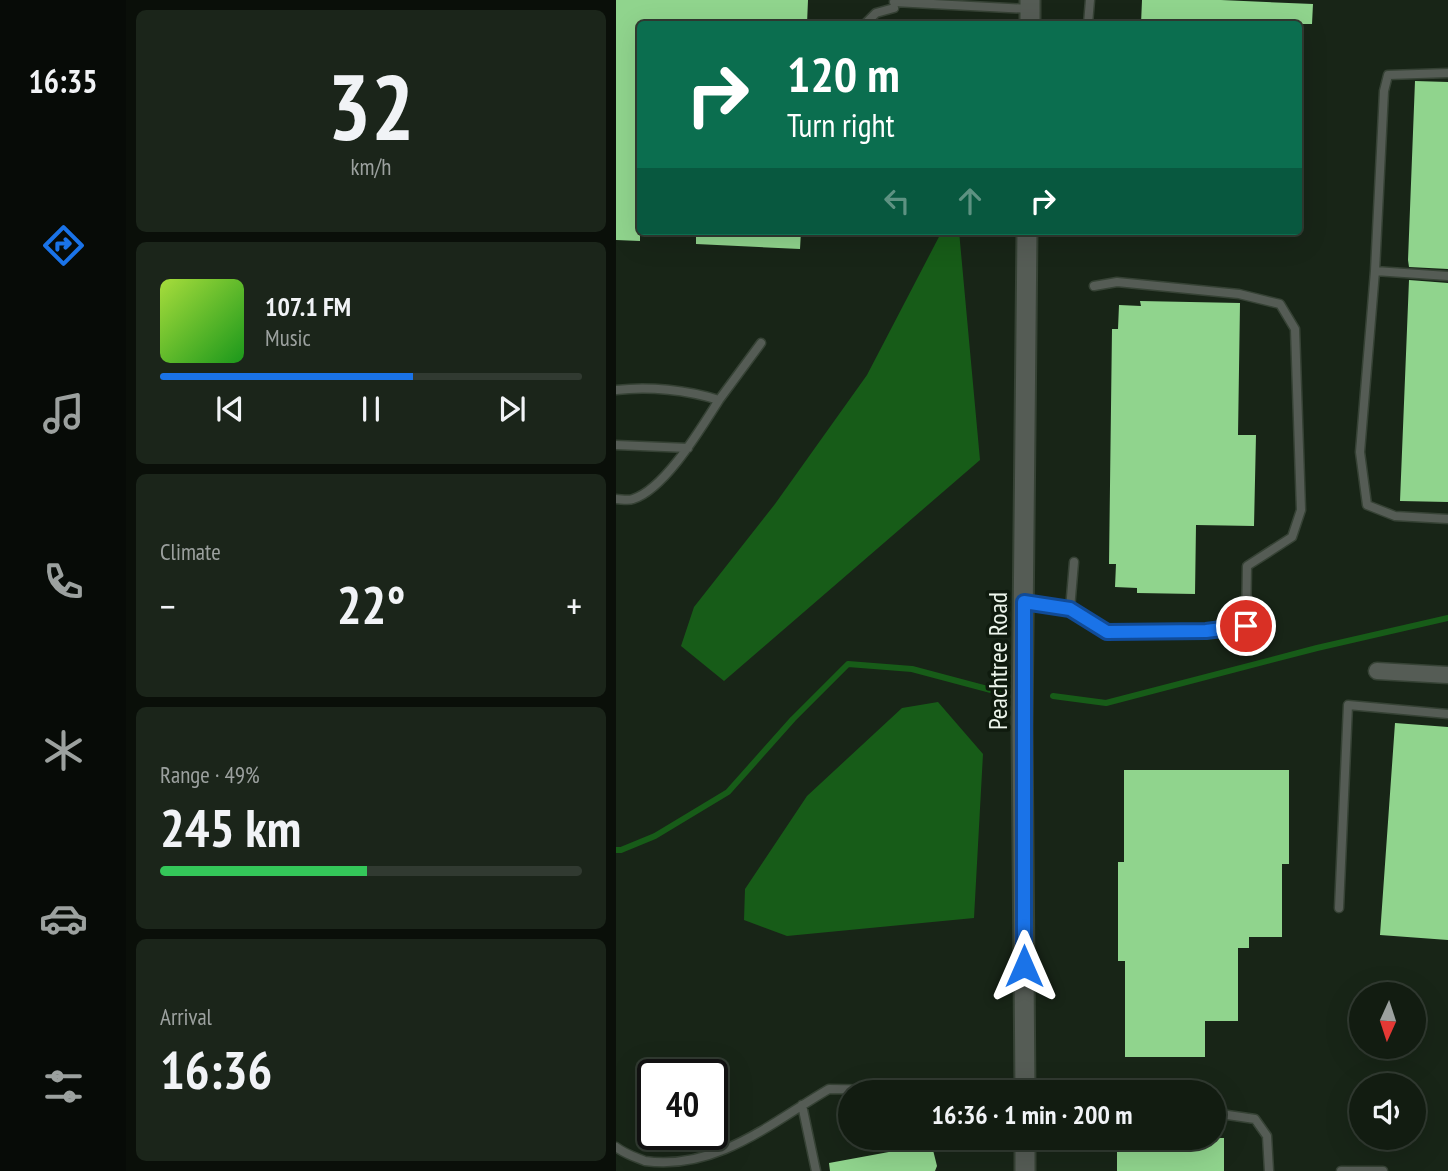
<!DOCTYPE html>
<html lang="en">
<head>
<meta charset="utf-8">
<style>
	:root { --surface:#121c11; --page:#1b251a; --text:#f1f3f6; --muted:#9ca19f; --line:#313a31; --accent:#1a73e8 }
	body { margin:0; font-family:"PT Sans Narrow",sans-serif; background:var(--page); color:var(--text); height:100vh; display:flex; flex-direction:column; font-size:26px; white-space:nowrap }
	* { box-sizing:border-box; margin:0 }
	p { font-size:23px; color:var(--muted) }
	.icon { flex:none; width:38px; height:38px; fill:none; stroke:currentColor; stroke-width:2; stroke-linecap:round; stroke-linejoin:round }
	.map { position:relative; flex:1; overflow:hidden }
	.sheet { display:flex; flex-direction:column; gap:10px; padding:10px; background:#0a0f09; width:490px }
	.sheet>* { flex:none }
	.hud { position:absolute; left:21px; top:21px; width:665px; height:214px; border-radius:7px; box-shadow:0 7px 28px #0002,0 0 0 2px var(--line); background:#0b6e4f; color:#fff; overflow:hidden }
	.needle { width:46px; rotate:183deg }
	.fabs { position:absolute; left:733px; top:982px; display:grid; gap:14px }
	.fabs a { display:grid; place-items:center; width:77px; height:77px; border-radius:50%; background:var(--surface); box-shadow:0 7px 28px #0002,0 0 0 2px var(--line); font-size:35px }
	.speed { position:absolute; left:21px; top:1059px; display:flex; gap:14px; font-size:35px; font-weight:700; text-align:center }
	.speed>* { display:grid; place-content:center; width:91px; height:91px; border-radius:50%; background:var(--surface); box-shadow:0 7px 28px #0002,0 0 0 2px var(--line); line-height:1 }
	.speed .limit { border:4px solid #111; border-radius:10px; background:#fff; color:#111 }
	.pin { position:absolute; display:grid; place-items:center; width:60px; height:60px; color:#fff; margin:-30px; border:4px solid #fff; border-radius:50%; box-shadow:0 2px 7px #0007 }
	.me { position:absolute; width:77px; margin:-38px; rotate:0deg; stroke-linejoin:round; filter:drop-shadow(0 0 5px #0008) }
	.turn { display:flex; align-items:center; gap:24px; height:147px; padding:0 35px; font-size:32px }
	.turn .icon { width:91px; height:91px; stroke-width:2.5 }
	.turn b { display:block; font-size:49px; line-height:60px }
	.lanes { display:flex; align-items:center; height:66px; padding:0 35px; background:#0003; justify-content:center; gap:35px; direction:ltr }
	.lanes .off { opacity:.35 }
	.big { font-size:52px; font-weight:800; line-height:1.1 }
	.sheet .card { flex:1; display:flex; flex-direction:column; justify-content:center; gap:10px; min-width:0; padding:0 24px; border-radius:10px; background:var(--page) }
	.sheet .dial { align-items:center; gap:0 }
	.dial b { font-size:91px; line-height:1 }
	.song { display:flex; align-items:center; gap:21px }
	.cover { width:84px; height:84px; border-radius:10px; background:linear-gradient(135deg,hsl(80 70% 55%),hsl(120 70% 35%)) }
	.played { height:7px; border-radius:4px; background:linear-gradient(90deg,var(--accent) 60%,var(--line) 60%) }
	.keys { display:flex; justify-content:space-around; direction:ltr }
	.heat { display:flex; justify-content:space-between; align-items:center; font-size:38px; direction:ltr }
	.charge { height:10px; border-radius:5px; background:linear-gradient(90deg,#34c759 49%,var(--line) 0) }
	.trip { position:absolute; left:222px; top:1080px; width:388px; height:70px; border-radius:35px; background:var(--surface); box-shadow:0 7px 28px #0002,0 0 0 2px var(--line); font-weight:800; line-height:70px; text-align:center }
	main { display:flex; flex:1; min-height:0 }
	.menu { display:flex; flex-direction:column; width:126px; justify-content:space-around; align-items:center; background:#070b07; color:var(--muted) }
	.menu .icon { width:49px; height:49px }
	.menu .selected { color:var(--accent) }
	.menu b { font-size:32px; color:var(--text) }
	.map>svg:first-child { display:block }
</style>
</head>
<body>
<main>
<nav class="menu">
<b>16:35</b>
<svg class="icon selected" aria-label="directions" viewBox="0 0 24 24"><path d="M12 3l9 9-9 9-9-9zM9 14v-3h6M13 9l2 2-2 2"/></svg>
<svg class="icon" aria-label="music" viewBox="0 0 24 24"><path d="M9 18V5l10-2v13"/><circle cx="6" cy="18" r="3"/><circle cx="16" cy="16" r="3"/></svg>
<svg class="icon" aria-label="phone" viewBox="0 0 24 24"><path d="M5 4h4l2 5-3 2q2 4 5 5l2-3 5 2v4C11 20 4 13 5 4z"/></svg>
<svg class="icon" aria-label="climate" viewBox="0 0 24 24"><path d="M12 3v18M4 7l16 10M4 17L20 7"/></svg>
<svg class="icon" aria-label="car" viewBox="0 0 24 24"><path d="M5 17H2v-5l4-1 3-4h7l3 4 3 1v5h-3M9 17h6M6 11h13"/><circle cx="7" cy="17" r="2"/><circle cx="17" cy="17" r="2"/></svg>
<svg class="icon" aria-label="filters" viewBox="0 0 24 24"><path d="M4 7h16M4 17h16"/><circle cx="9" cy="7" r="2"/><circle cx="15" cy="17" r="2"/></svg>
</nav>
<section class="sheet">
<div class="card dial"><b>32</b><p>km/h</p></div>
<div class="card">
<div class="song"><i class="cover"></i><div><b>107.1 FM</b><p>Music</p></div></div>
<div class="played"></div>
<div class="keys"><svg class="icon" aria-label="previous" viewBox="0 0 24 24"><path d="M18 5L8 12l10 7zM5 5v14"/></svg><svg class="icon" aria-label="pause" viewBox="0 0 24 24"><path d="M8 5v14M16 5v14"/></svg><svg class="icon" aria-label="next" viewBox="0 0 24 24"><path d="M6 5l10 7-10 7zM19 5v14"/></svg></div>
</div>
<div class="card"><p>Climate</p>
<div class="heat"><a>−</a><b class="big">22°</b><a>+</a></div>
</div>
<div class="card"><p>Range · 49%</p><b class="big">245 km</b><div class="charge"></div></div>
<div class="card"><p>Arrival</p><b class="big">16:36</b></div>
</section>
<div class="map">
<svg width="832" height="1171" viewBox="0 0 832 1171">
	<rect width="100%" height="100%" fill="#182517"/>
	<path fill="#175c18" d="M326,231H343L364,460L108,681L65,646L78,607L159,504L251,375Z
		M322,702L367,754L358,918L171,936L128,920L129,889L191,796L286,708Z"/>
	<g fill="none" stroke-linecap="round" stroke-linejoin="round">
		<path stroke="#175c18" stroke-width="6" d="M437,696L490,703L701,648L832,618
			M0,850H5L39,836L112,792L177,719L232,664L296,669L390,694"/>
	</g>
	<path fill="#90d48d" d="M0,0H192L191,24H24V241L0,240Z
		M526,0H605L697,4L696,24H525Z
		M799,81L832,82V269L793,267L792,260Z
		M80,231H185L184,249L80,244Z
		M793,280L832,283V502L784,501Z
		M524,301L624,303L622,435H640L638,526L580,525L579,594L521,593V588L499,587L500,564H493L496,329H502L503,305L525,306Z
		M779,723L832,727V940L764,935Z
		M508,770H673V864H666V937H633V948H622V1021H589V1057H509V961H502V862H508Z
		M308,1138H314L321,1166L319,1171H214L213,1163L300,1147L298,1140Z
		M501,1138H608V1171H501Z"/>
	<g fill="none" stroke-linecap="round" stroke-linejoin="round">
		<g stroke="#364235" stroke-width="11">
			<path id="service" d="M278,2L414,9
				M249,24L260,13L278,8
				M472,24L474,0
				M832,73L772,75L768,91L759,271L832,276
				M759,271L744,452L751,505L779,516L832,519
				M0,390C33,386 71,390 103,400L145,343
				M0,445L72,448
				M0,499C5,499 12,501 17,499C49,489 85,428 103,400
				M408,602L454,609L458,562
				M454,609L491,632L590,631L630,626L631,566L676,537L685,510L679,329L664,304L623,294L501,282L478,286
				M723,908L732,705L832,714
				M186,1105L200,1171
				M598,1113L639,1119L651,1136L653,1171
				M0,1147C9,1154 19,1157 29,1161C101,1171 156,1122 213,1089L409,1092
				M725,1171H767"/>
		</g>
		<g stroke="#364235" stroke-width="19">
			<path id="minor" d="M761,671L832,675"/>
		</g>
		<g stroke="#364235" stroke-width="23">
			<path id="tertiary" d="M414,24V0
				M409,1092L406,727L411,231
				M409,1138V1171"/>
		</g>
		<use href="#service" stroke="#555c55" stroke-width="8"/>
		<use href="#minor" stroke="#555c55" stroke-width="16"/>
		<use href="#tertiary" stroke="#555c55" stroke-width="19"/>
	</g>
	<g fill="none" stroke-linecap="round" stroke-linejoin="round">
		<g stroke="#114b97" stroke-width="18">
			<path id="route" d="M408,966V602L454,609L491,632L590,631L630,626"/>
		</g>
		<use href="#route" stroke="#1a73e8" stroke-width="12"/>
	</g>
	<g text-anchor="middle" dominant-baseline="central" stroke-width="7" stroke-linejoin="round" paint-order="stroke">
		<g font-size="26" fill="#edf6ec" stroke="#0f1b0e">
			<text transform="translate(381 661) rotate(-90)">Peachtree Road</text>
		</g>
	</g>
</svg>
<div class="fabs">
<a><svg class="needle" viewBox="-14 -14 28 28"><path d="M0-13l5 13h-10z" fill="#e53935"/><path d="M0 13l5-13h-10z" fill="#9ca19f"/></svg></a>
<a><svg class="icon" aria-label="sound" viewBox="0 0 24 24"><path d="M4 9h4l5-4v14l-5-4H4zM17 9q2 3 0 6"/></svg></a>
</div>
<div class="speed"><div class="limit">40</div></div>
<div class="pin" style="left:630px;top:626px;background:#d93025"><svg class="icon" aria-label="arrive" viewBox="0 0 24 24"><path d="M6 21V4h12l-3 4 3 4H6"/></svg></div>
<svg class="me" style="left:408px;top:966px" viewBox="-20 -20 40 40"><path d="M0-17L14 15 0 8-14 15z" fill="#1a73e8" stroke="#fff" stroke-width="4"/></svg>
<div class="trip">16:36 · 1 min · 200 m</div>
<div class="hud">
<div class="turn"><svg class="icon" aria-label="right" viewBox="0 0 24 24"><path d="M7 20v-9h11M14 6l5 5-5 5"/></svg><div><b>120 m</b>Turn right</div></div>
<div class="lanes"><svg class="icon off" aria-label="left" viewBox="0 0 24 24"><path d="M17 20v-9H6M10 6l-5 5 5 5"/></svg><svg class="icon off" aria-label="ahead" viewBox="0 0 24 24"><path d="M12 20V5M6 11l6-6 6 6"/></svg><svg class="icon" aria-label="right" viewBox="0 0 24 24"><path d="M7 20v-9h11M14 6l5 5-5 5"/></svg></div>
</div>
</div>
</main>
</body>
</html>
